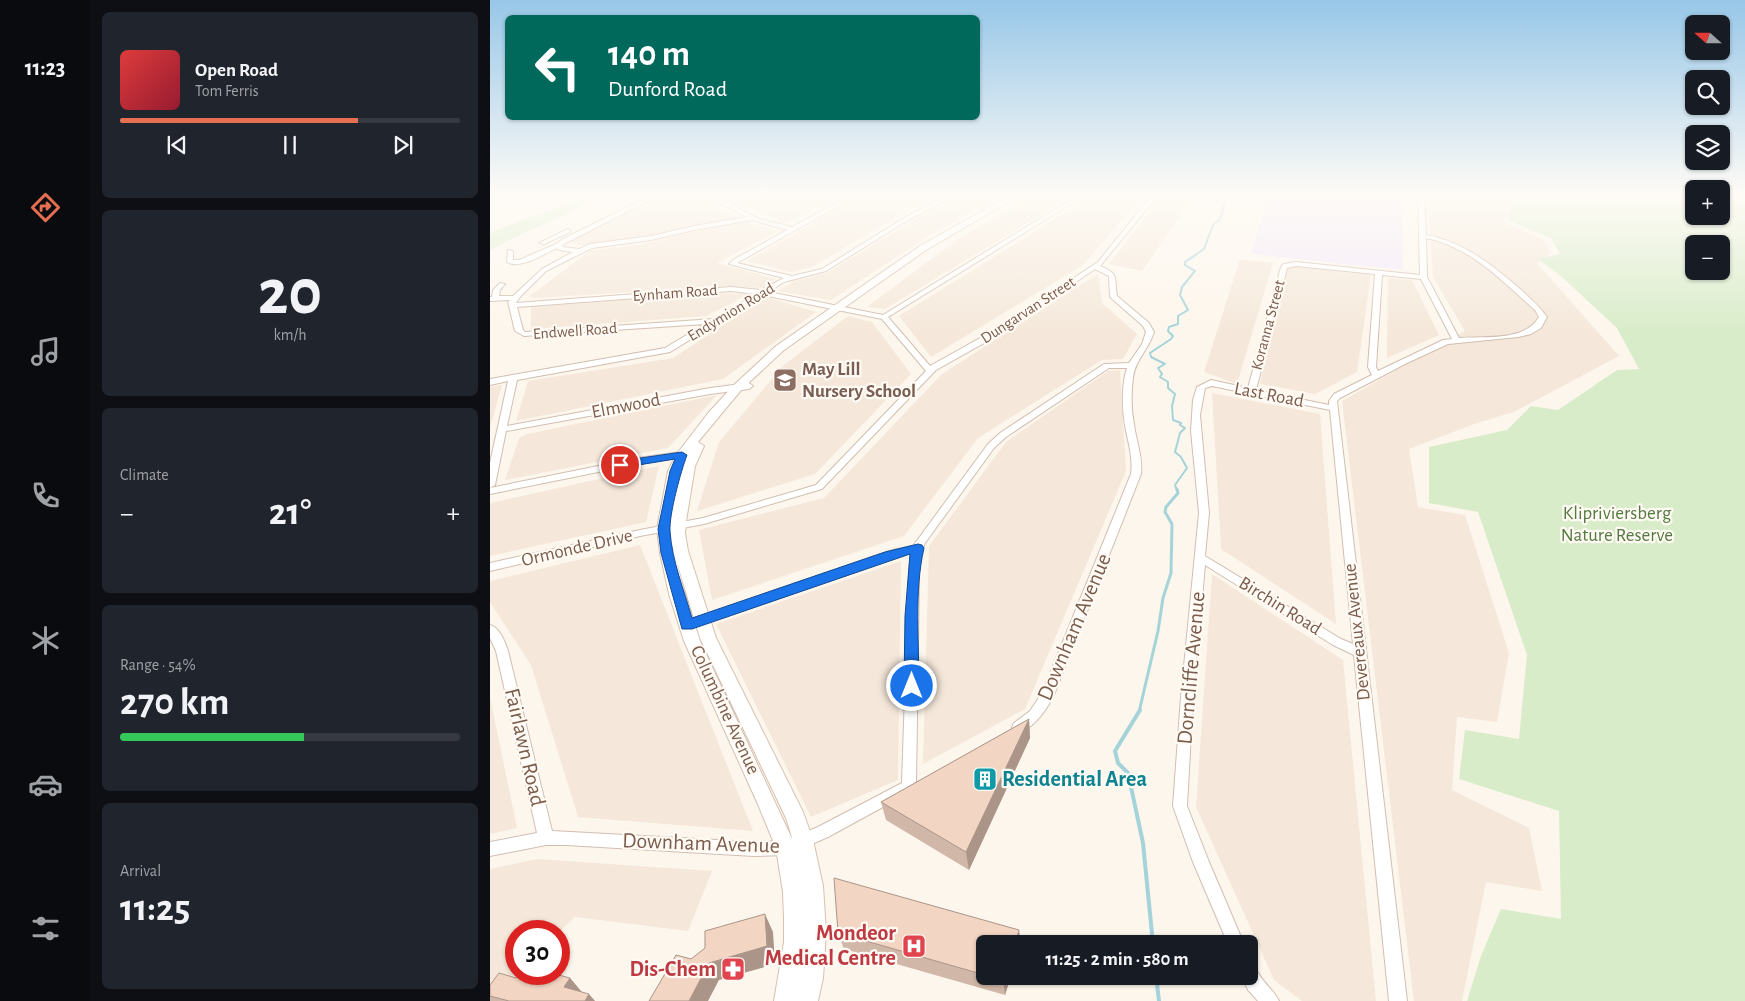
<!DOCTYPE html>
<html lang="en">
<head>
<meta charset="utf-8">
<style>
	:root { --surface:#171b24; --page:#20242c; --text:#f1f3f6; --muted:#9ea1a6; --line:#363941; --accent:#e76f51 }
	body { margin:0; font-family:"Alegreya Sans",sans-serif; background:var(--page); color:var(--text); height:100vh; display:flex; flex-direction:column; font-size:19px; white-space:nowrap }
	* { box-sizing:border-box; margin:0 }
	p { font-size:16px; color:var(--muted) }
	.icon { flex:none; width:28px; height:28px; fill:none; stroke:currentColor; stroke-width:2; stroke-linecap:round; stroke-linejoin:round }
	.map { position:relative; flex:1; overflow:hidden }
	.details { display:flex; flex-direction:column; gap:12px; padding:12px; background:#0d0f14; width:400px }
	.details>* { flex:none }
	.top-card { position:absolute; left:15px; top:15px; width:475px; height:105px; border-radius:8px; box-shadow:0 1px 4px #0004; background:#00695c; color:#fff; overflow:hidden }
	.needle { width:32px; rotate:291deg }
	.controls { position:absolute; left:1195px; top:15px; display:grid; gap:10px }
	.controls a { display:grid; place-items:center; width:45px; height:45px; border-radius:8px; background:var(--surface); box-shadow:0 1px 4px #0004; font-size:25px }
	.speed { position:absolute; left:15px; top:920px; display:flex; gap:10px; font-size:25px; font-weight:700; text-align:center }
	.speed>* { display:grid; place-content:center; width:65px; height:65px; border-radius:50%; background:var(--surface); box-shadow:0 1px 4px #0004; line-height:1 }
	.speed .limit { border:8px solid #d22; background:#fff; color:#111 }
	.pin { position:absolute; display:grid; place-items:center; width:42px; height:42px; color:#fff; margin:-21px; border:2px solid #fff; border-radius:50%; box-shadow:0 1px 5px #0007 }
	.me { position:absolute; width:55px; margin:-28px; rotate:0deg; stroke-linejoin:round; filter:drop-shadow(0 0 4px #0008) }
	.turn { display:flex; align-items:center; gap:18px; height:105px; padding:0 20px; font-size:22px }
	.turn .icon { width:65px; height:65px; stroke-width:2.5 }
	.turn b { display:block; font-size:35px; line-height:42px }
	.big { font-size:38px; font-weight:700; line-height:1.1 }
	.details .tile { flex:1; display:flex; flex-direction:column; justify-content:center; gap:8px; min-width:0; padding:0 18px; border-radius:8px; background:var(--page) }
	.details .dial { align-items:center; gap:0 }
	.dial b { font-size:65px; line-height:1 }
	.song { display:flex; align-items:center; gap:15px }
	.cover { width:60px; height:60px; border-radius:8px; background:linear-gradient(135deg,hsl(0 70% 55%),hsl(350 70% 35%)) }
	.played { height:5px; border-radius:2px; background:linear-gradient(90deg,var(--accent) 70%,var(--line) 70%) }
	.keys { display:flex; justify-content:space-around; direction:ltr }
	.heat { display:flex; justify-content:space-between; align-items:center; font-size:28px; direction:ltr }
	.charge { height:8px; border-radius:4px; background:linear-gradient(90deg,#34c759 54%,var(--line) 0) }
	.trip { position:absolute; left:486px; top:935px; width:282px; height:50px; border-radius:8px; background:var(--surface); box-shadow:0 1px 4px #0004; font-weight:700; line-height:50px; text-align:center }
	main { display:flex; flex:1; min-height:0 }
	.tabs { display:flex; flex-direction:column; width:90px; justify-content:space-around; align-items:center; background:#090b0e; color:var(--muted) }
	.tabs .icon { width:35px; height:35px }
	.tabs .on { color:var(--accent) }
	.tabs b { font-size:22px; color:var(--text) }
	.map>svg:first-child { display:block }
</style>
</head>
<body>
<main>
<nav class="tabs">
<b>11:23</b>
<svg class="icon on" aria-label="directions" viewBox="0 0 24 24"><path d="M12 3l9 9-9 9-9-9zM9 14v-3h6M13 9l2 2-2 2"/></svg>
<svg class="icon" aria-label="music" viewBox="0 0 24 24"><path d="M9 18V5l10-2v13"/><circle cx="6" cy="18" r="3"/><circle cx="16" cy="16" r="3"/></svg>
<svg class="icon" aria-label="phone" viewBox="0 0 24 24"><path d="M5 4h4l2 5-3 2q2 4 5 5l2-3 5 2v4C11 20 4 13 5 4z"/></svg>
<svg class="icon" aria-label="climate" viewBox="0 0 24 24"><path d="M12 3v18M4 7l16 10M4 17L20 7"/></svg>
<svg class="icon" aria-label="car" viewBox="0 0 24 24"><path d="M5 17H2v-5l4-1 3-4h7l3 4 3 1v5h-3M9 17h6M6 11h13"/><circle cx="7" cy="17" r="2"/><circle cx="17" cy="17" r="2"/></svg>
<svg class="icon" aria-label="filters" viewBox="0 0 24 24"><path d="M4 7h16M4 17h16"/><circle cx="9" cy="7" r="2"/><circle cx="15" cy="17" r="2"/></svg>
</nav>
<section class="details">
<div class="tile">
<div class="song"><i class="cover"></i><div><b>Open Road</b><p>Tom Ferris</p></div></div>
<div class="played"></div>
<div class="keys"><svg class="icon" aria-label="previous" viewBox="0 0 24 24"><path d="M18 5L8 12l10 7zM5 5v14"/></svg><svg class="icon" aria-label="pause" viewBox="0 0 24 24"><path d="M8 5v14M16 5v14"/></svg><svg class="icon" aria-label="next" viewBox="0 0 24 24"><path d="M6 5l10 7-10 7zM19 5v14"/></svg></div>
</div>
<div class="tile dial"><b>20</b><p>km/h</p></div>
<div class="tile"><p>Climate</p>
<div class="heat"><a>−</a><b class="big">21°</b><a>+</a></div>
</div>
<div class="tile"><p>Range · 54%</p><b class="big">270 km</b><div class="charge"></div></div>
<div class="tile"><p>Arrival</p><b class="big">11:25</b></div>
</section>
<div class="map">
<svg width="1255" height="1001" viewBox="0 0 1255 1001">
	<rect width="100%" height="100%" fill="#fdf6ec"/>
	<path fill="#f5e8da" d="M276,194H356L296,223L249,204Z
		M377,194H453L407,217L322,267L301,272L257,261L367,198Z
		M473,194H515L437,237L341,300L288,291L305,281L337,273L422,221Z
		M546,194H585L395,309L377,307L471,237Z
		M605,194H654L593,265L441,357L409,316Z
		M673,194H705L652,271L619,264Z
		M937,194H1021L1015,222L1054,240L1061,253L1047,263L1129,356L1024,412L987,423L919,449L928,507L975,515L1019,653L1007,722L967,717L962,790L1039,828L1052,891L996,882L972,1001H924L852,401L975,331L943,277Z
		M172,196L226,205L250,218L165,235L90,245L80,242Z
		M257,222L288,231L227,263L286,279L272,288L240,286L43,298L40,296L101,250L150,245L199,232Z
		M750,259L783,263L747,384L714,372Z
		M795,266L881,275L867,372L825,394L770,384Z
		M608,274L612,303L647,334L633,359L612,360L488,438L414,536L222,600L209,530L334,498L452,374Z
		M898,278L922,280L949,335L897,358Z
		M226,293L259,294L216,316L41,329V307Z
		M276,297L326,312L233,379L26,421L38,381L183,358Z
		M358,316L382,322L421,374L325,474L207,511L229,442L294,365Z
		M630,370L636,471L535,709L433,764L439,546L516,442L618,371Z
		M12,385L0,428V387Z
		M722,393L830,414L846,624L731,549Z
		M227,395L178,448L15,480L29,438L37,434Z
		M169,466L156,522L0,556V503Z
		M150,545L263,831L88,817L41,665L0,602V581Z
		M411,561L408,780L321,817L226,624Z
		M722,574L853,660L886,1001H812L784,980L706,807Z
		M0,697L27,828L0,834Z
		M47,859L222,871L198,931L85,917L69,932L26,931V972L0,996V869Z"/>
	<path fill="#f3e8fa" d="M779,194H913L912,270L761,254Z"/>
	<path fill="#d8ecc9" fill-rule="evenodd" d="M110,194C76,218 36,230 0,250V233L39,217Z
		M1025,194H1204V216H1231V194H1255V1001H977L991,956L1011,909L1071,919L1069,811L969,779L975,730L1029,739L1037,655L988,512L939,503V447L1017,430L1041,406L1068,410L1127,370L1149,369L1127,328L1072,277L1048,259L1070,254L1061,238L1017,220ZM1204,244H1231V271H1204Z"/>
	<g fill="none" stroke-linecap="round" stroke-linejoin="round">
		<path stroke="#a5d3da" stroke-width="2" d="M687,491L685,485L697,468L691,457L685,452L690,433L695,428L690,425L691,423L683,420L682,406L685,394L678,388V382L670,377L672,374L668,368L675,364L661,357L660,353L681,339L683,336L678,331L679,327L688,324V316L698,310L690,295L692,287L705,271L695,265V262L714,249L723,225L729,220L732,213L735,198L727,194"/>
		<path stroke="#a5d3da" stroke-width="3" d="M649,712L668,631L673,598L681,573L682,524L675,512L676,507L688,493L687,489"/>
		<path stroke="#a5d3da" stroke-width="4" d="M650,710L625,751L628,763L638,773L653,843L663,944
			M666,976L669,1001"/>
		<g stroke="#d1beb0" stroke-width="2">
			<path id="street" d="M8,194H26L0,199V195Z
				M164,194H172L72,245L73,247L89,249L100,244L161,236L204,226L257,217L233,205L189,194C205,194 219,202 233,202C244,202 254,194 265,194L240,204L269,219L302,227L362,194H370L247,263L302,276L332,269L414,218L460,194H468L418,220L336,271L294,282L279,292L393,315L590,194H597L398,317L440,366L499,333L608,262L663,194H669L610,266C630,274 624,278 627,296L659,323L664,332C659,349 645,360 643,378C641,393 641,409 644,424C646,441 653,457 651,474L564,695C558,707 540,736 524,731L522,727L524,723L540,711L552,693L641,474C643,459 639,445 636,431C632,411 631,386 637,368H619L516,437L504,448L435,543L431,553L429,571L426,786L424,790L338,837L301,853L296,855L264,856L76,845H56L0,856V842L47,833L6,651L0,638V625C10,628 15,642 18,651L62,831L264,842L295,841L328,827L412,783L419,571L421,553L201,628H193L191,625L193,622L403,550L423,546L498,444L510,433L614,364L639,363L652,344L656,332L653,326L620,297L619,276L605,269L505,337L446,370L332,489L214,524L150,536L0,571V563L150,530L213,518L326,485L436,371L392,319L273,295L180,352L27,380L17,426L220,388L259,383L263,386L259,389L220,394L16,431L5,485L0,488V463L18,381L0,385V379L175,348L215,324L34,336L25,331L18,302L20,300L0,301V297H2L3,290L10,283L15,284L10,290L9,296H23L52,269L83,252L69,250L67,248C54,254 30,270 17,262L18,250L23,251V260H29L66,244L73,239ZM262,220L297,230L243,260L239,264L294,278L271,290L241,287L26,303L30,297L56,271L102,248L161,240L204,230ZM241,291L266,294L224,319L35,332L33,330L27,307Z
				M928,194H934L936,235C974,242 1001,264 1030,289C1040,298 1049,306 1057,317L1051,328L1041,334L1028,337L958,344L917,363L850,398L847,401L917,1001H899L864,655L843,645L715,565L703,697L697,806L719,862L754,944H738L703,862L683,806L691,697L709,513L701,431L703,400L707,387L721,380L758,388L791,267L794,264L806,262L930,275ZM936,238C981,247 1012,281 1045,310L1049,317C1035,342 994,336 969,338L937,277ZM806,266L885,274L878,367L882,375L844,394L839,401V405L766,390L797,268ZM892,275L931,279L962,339L953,340L888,371L886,367ZM722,386L840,410L863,644L851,639L715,556L719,513L710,415L715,388Z
				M78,229L80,230V232L54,244L49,243Z
				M198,451L201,452L203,454L201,456L148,464L0,494V488L148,458Z
				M760,967L766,969C771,981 783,989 789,1001H768L758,990L752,976H760Z"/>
		</g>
		<g stroke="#d6c0b0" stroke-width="2">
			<path id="secondary" d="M522,194H532L436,250L294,350L252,389L208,442L214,446L205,466L197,515L195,533L198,551L226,638L313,812L323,840L333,886L336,932L333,978L328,1001H284L294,942V918L293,892L286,848L267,802L194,641L179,594L170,553L167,529L178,471L186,455L219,412L244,385L286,346L430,246ZM185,556L210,638L296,818L303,841L210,641L195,594Z"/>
		</g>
		<use href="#street" fill="#fff" fill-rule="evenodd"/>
		<use href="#secondary" fill="#fff" fill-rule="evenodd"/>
	</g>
	<path fill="#d1b7a8" d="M539,719L540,738L479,870L396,820L391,802Z
		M348,933L495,944V976H521L515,995L354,949Z
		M26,978H80L92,992L105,1001H0V985Z"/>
	<path fill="#aa9588" d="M539,719L540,738L479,870L476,852Z
		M275,914L283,932L285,964L229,980L218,1001H199L219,963Z
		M529,930L531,944H525Z
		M514,976H521L515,995L513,980Z
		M80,978L94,995L74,987Z
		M99,994L105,1001H95Z"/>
	<path fill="#f3d5c3" stroke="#aa9588" d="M539,719L476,852L391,802Z
		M344,878L529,930L525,944H495V975L348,933Z
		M275,914L277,946L219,963L199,1001H159L186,955L201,959L215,948V931Z
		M9,973L26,978L29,974H65L80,978L74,987L99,994L95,1001H19L0,996V985Z
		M500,976H514L513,980Z"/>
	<linearGradient id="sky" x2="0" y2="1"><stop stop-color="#97c7e8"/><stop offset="0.58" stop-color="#fefbf6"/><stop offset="1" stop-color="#fefbf6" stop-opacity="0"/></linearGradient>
	<rect width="1255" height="334" fill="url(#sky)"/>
	<path fill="#1a73e8" stroke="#114b97" d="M192,452L197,455C191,471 179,514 180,531C182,561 194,590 202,618L395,552L428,544L432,545L434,548C424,592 429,641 429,686L427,690L422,692L416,690L414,686L415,616L420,554L202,629H192L171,553L168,529L180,471L185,459L130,468L125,465L130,461Z"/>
	<defs>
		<g id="school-square" transform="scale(1.25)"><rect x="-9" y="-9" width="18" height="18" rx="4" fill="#8d6e63" stroke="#fffaf3"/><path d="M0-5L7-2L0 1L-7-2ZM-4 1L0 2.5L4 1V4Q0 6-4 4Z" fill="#fff"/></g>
		<g id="building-square" transform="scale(1.25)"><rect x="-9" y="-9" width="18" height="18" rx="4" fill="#0f9aa8" stroke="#fffaf3"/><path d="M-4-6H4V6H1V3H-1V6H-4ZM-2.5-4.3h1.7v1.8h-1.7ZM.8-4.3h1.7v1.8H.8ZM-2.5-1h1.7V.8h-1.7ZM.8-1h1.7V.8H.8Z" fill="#fff"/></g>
		<g id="hospital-square" transform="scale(1.25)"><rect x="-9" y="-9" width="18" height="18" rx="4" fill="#e0444e" stroke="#fffaf3"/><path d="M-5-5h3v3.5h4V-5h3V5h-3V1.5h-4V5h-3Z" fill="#fff"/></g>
		<g id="pharmacy-square" transform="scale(1.25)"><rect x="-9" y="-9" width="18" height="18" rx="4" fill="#e0444e" stroke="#fffaf3"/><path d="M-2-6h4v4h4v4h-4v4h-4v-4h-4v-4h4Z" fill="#fff"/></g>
	</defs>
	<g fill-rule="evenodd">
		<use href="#school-square" x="295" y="380"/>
		<use href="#building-square" x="495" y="779"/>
		<use href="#hospital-square" x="424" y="946"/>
		<use href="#pharmacy-square" x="243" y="969"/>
	</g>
	<g text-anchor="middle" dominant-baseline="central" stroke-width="4.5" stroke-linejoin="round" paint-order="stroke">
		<g font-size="16" fill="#7a5c4d" stroke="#fffaf3">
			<text transform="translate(185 293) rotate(-4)">Eynham Road</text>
			<text transform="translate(538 310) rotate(-33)">Dungarvan Street</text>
			<text transform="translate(241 312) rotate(-31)">Endymion Road</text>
			<text transform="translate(778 325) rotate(-75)">Koranna Street</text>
			<text transform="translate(85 331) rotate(-4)">Endwell Road</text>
		</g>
		<g font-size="19" font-weight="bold" fill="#785e54" stroke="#fffaf3" text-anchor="start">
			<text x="312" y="369">May Lill<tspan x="312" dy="22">Nursery School</tspan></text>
		</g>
		<g font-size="19" fill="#7a5c4d" stroke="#fffaf3">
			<text transform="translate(779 395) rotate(11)">Last Road</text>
			<text transform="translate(136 406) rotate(-11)">Elmwood</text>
			<text transform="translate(87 548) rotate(-13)">Ormonde Drive</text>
			<text transform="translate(790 606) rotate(32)">Birchin Road</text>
			<text transform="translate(867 632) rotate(-96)">Devereaux Avenue</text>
			<text transform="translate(235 710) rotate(65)">Columbine Avenue</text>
		</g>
		<g font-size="19" fill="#537a41" stroke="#fffaf3">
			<text x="1127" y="513">Klipriviersberg<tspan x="1127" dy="22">Nature Reserve</tspan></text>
		</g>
		<g font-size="22" fill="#7a5c4d" stroke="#fffaf3">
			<text transform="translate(584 627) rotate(-67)">Downham Avenue</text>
			<text transform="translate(701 668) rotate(-85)">Dorncliffe Avenue</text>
			<text transform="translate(35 747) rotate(77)">Fairlawn Road</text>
			<text transform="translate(211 843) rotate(2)">Downham Avenue</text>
		</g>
		<g font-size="22" font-weight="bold" fill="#0d838f" stroke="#fffaf3" text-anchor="start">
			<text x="512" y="779">Residential Area</text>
		</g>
		<g font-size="22" font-weight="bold" fill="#be3a42" stroke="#fffaf3" text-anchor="end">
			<text x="406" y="933">Mondeor<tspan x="406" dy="25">Medical Centre</tspan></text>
			<text x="226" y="969">Dis-Chem</text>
		</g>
	</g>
</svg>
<div class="controls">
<a><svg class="needle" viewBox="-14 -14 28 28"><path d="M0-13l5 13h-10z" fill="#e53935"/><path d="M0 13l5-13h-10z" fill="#9ea1a6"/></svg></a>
<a><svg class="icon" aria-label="search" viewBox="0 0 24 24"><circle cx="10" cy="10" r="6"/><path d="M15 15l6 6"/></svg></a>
<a><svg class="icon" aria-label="layers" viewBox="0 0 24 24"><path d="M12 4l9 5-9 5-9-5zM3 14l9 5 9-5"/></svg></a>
<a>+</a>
<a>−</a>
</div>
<div class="speed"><div class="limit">30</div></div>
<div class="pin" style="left:130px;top:465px;background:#d93025"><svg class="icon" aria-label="arrive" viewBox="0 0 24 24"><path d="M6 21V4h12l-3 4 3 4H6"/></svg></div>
<svg class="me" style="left:422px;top:686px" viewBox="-20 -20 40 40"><circle r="17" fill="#1a73e8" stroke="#fff" stroke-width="3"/><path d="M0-11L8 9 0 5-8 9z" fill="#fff"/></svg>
<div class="trip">11:25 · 2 min · 580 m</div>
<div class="top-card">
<div class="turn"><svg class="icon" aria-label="left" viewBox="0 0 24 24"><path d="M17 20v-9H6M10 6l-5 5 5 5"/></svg><div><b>140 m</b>Dunford Road</div></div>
</div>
</div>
</main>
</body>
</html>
